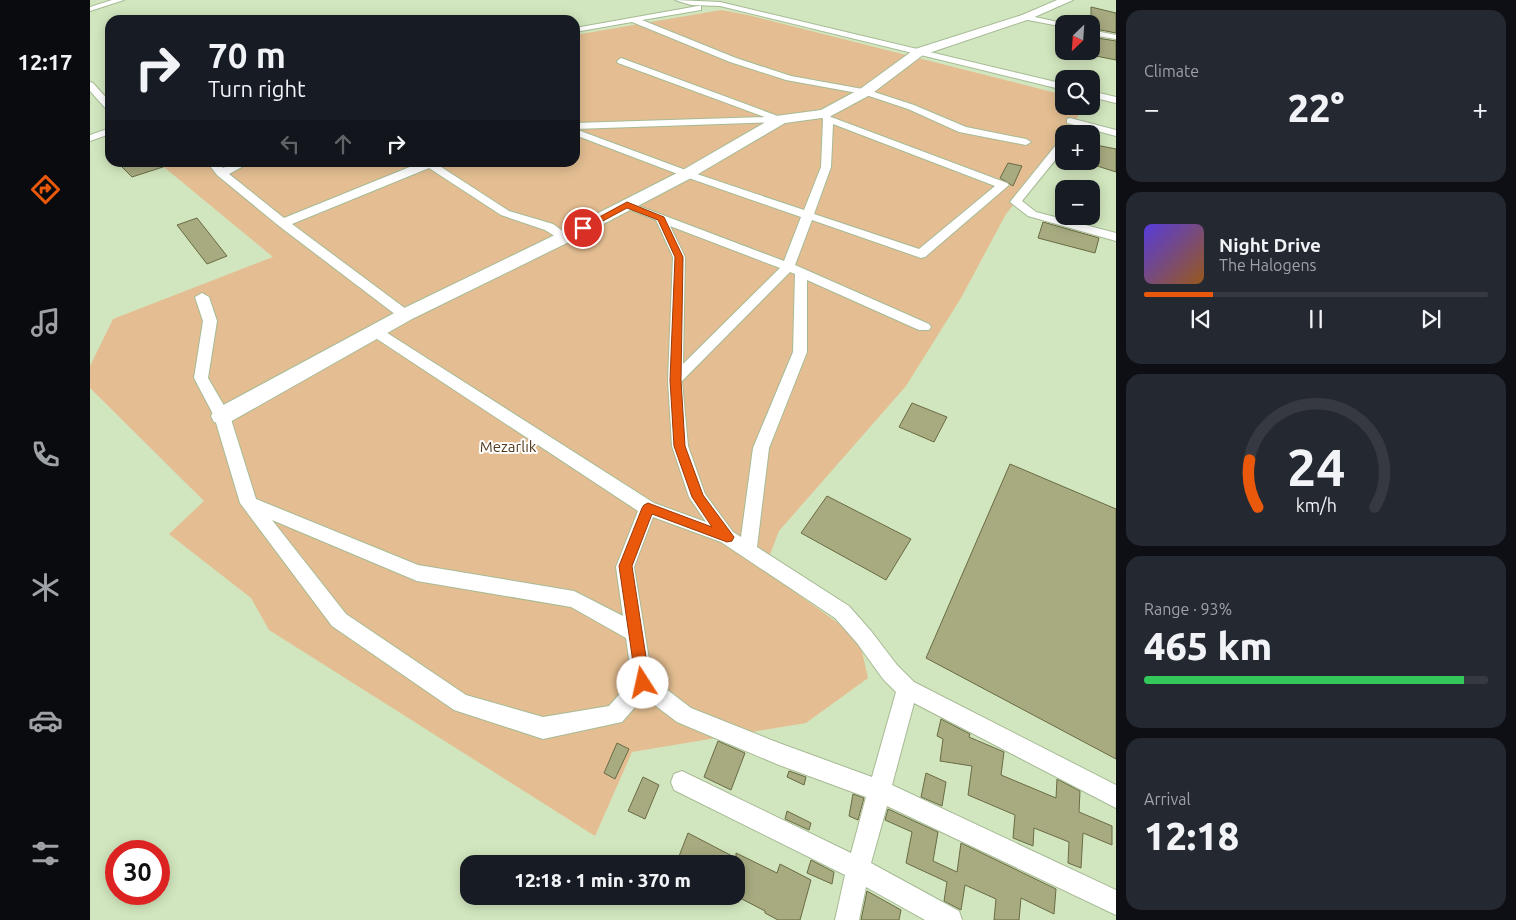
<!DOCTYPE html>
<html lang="en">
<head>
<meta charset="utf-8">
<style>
	:root { --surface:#171b24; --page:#242831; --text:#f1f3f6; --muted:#9ea1a6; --line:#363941; --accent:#ea580c }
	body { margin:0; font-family:Ubuntu,sans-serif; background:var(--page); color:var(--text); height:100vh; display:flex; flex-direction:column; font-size:19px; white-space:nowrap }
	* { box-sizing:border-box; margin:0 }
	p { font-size:16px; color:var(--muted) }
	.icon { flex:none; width:28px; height:28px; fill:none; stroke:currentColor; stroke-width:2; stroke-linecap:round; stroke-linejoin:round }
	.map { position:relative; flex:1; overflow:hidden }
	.details { display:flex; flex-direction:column; gap:10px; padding:10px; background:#0d0f14; width:400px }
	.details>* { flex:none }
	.top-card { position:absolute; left:15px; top:15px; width:475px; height:152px; border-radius:15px; box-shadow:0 2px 12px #0003; background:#171b24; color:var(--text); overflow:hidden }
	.needle { width:32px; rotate:205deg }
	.buttons { position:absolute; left:965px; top:15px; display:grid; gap:10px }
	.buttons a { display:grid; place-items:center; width:45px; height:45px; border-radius:10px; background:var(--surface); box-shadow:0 2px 12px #0003; font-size:25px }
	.speed { position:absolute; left:15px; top:840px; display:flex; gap:10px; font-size:25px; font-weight:700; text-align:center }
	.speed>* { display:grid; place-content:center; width:65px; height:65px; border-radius:50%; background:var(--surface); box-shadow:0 2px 12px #0003; line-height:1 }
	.speed .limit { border:8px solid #d22; background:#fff; color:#111 }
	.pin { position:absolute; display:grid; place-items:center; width:42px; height:42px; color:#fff; margin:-21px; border:2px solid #fff; border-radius:50%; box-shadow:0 1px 5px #0007 }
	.me { position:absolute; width:55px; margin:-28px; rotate:350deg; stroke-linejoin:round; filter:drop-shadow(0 0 4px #0008) }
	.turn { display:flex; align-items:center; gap:18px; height:105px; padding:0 20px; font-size:22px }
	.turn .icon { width:65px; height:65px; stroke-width:2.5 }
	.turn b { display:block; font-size:35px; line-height:42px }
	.lanes { display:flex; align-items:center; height:48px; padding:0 20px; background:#0003; justify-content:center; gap:25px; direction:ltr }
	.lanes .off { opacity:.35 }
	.big { font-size:38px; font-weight:800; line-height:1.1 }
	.details .tile { flex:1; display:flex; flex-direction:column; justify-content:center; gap:8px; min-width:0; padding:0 18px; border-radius:15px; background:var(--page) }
	.details .dial { align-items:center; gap:0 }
	.dial svg { height:130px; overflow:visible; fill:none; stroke:var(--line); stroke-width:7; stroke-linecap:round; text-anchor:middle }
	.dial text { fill:var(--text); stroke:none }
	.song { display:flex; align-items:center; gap:15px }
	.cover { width:60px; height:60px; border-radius:8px; background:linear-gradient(135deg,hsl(250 70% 55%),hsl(30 70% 35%)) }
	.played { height:5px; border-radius:2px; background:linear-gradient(90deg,var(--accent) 20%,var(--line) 20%) }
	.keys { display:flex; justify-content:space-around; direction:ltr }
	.heat { display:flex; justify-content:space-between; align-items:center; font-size:28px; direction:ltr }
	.charge { height:8px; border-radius:4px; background:linear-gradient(90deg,#34c759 93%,var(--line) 0) }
	.trip { position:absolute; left:370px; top:855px; width:285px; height:50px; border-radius:15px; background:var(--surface); box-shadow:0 2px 12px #0003; font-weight:800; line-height:50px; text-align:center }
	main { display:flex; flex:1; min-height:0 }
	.dock { display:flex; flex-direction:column; width:90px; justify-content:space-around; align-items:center; background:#090b0e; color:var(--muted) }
	.dock .icon { width:35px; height:35px }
	.dock .current { color:var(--accent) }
	.dock b { font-size:22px; color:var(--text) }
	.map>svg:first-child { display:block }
</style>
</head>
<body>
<main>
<nav class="dock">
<b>12:17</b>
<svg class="icon current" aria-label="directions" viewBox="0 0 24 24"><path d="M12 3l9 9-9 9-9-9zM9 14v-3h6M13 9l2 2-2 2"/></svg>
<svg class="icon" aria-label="music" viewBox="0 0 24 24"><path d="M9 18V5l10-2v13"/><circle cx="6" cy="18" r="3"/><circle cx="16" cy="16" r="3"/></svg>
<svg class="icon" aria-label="phone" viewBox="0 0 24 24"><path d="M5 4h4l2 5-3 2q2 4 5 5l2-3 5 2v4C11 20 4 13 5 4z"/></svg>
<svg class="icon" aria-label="climate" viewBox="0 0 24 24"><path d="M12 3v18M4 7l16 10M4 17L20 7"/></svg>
<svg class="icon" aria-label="car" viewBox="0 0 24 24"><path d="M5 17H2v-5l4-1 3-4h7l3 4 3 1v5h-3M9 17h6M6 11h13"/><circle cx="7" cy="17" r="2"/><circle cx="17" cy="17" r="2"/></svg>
<svg class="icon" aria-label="filters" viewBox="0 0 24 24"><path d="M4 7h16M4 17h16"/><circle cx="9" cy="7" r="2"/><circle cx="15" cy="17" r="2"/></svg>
</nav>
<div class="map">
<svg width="1026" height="920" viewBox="0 0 1026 920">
	<rect width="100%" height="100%" fill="#d1e6be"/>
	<path fill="#e4be92" d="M631,10L658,15L974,95V106H993L979,134H974V142L916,214L871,298L816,386L689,531L674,570L769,638L778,678L716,723L542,752L505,836L179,630L161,598L79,534L114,501L0,388V366L23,319L183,257L69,163L485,162V35Z"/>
	<path fill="#a8aa80" stroke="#696b43" d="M1001,7L1026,13V33L1001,28Z
		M1001,37L1026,41V60L1001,55Z
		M1001,144L1026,149V172L1001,164Z
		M27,162H79V165L42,177Z
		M918,163L932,166L923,186L910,178Z
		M107,218L137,256L117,264L87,225Z
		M953,222L1009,238L1005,253L948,238Z
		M822,403L857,417L844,442L809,427Z
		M920,464L1026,509V759L836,658Z
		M737,496L821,539L796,580L711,533Z
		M851,719L880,734L879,737L914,752L911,775L966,798L967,779L990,791L989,812L1022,826V845L993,833L991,868L978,863L979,842L944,828L943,846L923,838L925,815L878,795L882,766L850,761L853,739L847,736Z
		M628,741L655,753L641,790L614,777Z
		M527,743L539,749L525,779L514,773Z
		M699,771L716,777L714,785L697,777Z
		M836,773L856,782L852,806L831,797Z
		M553,777L569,785L555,819L538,811Z
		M763,794L774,798L768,820L759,816Z
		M798,809L848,832L843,861L867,872L871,843L966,889L964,914L931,898L929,920H904L906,899L875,885L871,910L854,901L857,882L816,863L822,832L795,820Z
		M697,811L721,823L719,830L695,819Z
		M598,833L646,858V853L687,873L690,864L721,880L710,920H688L675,913V911L646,896V864H586Z
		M721,860L744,872L742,884L717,873Z
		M777,891L811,910L809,920H771Z"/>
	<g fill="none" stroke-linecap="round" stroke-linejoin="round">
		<g stroke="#a6ba94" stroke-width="2">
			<path id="street" d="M22,0H34L0,11V7Z
				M585,0L630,2L974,84V90L630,6L601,5Z
				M608,6H611V10L552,20L646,58L701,76L778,90L824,105L876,127L936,139L941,142L936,145L869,132L818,109L773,94L696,80L640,62L542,22L485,32V28Z
				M933,15H936L977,24H974V27L933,19Z
				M1001,30L1026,35V39L1001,35Z
				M531,58L696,119L691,122L485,129L601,172L714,210L731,167L733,119L729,114L734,111L741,117L917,183L919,185L835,257L831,258L722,220L705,265L839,324L841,327L839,330H829L717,280V352L679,448L667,547L759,606L781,631L807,665L824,682L1026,785V808L824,703L802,785L1026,890V915L797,806L781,863L869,911L872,920H835L776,887L769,920H745L755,875L584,790L581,782L584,774L592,771L761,853L776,797L689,765L587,722L554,697L532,722L453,739L364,710L242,626L150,503L124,416L104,378L113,321L105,297L112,293L119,297L127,321L118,378L140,416L166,499L328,565L484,591L533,616L526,567L548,511L281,335L279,332L281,329H291L564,503L616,522L599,497L582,446L578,380L583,257L566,220L533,207L531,205L537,202L541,203L694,261L711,217L593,176L485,135V123L675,117L528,63L527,61ZM743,124L905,186L829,249L724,214L741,167ZM580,226L690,268L593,364L595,257ZM700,272L705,274L703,352L663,448L651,537L643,532L615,494L598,446L592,381ZM563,517L631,542L745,618L767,643L793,679L806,692L782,777L689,743L601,708L562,678L544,567ZM182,520L327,581L481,607L536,638L542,680L519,706L453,717L376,695L256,614Z
				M0,82L3,83L20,102V111L17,110L0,91Z
				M1001,91L1026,97V103L1001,97Z
				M980,118L1026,130V136L977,123V119Z
				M20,128V134L0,141V135Z
				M974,139V149L932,201L946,212L1026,233V241L938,216L920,202L970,140Z
				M117,162H128L133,168L146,162H161L139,174L194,218L332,162H350L348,165L419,211L463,224L481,237L479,240H471L455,230L411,215L339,168L202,224L320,312L322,315L320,318H310L189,226L127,175Z"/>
		</g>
		<g stroke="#a6ba94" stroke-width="2">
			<path id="secondary" d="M967,0H983L940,19L833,55L780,95L739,117L695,123L603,177L481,241L322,319L140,422L132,424L124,422L121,416L124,410L308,311L469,233L591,171L686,116L731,110L770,89L825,49L932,15Z"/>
		</g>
		<use href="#street" fill="#fff" fill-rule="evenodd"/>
		<use href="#secondary" fill="#fff" fill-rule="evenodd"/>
	</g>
	<path fill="#ea580c" stroke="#983908" d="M537,202L574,217L593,257L591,380L595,446L613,495L644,537L642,541L637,542L562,514L542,566L560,683L558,687L553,689L548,687L546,683L529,566L552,508L554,505L558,503L622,527L602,497L584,446L580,380L585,257L568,220L537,208L496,230L489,228Z"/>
	<g text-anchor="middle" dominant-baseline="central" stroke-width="4" stroke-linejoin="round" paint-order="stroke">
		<g font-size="15" fill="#543b1d" stroke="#fff">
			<text x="418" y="446">Mezarlık</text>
		</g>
	</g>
</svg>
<div class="buttons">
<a><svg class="needle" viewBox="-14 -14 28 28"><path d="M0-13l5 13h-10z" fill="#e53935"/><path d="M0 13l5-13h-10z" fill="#9ea1a6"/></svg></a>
<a><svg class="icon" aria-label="search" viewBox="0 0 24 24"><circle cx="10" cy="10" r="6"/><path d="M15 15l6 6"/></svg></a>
<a>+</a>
<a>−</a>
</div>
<div class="speed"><div class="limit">30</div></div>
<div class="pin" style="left:493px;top:228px;background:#d93025"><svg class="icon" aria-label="arrive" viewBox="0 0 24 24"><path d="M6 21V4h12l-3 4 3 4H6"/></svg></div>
<svg class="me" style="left:553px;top:683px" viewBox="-20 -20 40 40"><circle r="19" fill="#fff"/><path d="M0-13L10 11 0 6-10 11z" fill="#ea580c"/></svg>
<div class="trip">12:18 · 1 min · 370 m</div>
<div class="top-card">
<div class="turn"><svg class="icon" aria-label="right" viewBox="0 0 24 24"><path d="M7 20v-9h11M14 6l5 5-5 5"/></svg><div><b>70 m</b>Turn right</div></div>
<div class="lanes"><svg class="icon off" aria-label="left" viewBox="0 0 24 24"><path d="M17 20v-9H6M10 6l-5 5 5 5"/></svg><svg class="icon off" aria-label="ahead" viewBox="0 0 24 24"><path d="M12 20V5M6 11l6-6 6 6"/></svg><svg class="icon" aria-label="right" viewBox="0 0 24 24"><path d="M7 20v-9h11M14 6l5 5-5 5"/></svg></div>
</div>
</div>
<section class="details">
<div class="tile"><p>Climate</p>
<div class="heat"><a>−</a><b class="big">22°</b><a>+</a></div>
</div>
<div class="tile">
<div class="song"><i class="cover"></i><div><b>Night Drive</b><p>The Halogens</p></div></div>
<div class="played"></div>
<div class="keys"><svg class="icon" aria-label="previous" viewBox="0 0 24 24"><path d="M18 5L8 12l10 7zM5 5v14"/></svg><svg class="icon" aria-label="pause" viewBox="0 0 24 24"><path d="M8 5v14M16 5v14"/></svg><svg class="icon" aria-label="next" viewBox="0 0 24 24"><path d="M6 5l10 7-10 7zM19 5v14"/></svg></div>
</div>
<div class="tile dial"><svg viewBox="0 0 100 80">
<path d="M14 69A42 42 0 1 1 86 69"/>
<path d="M14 69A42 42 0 0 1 9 40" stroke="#ea580c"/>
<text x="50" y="56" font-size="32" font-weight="700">24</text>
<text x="50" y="72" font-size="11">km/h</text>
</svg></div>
<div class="tile"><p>Range · 93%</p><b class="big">465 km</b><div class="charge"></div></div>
<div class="tile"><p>Arrival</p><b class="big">12:18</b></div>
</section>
</main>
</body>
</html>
